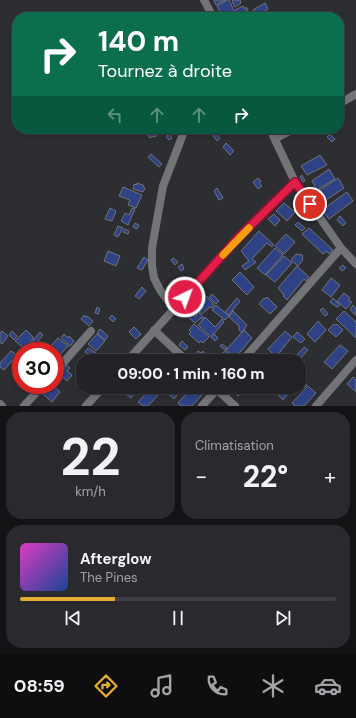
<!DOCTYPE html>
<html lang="fr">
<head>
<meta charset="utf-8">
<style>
	:root { --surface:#222226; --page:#2a2a2e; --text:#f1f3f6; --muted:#a2a4a7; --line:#3f3f43; --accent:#e4ae35 }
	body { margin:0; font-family:"DM Sans",sans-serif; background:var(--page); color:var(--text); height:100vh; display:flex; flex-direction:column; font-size:15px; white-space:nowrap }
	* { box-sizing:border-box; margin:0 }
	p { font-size:13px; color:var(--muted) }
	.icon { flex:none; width:22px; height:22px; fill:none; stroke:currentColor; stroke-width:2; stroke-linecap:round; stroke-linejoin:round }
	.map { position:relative; height:406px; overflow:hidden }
	.sheet { display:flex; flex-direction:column; gap:6px; padding:6px; background:#131315; flex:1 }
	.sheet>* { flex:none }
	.hud { position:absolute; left:12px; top:12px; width:332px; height:122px; border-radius:16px; box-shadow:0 2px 6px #0003,0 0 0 1px var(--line); background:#0b6e4f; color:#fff; overflow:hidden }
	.speed { position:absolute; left:12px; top:342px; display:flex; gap:8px; font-size:20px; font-weight:700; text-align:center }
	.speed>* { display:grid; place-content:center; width:52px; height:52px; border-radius:50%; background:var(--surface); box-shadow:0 2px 6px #0003,0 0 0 1px var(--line); line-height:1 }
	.speed .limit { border:6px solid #d22; background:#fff; color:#111 }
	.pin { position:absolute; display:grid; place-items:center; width:34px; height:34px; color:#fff; margin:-17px; border:2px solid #fff; border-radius:50%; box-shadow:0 1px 4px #0007 }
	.me { position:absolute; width:44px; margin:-22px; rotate:42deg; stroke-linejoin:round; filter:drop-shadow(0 0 3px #0008) }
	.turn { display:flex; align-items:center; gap:14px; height:84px; padding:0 20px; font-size:18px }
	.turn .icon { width:52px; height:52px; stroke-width:2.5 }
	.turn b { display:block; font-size:28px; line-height:34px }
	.lanes { display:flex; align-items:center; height:38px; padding:0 20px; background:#0003; justify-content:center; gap:20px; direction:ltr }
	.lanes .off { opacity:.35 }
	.big { font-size:30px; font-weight:800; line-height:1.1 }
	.sheet .widget { flex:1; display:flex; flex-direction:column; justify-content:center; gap:6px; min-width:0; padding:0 14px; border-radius:16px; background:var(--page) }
	.sheet .dial { align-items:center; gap:0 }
	.dial b { font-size:52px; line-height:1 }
	.song { display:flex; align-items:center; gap:12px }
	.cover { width:48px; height:48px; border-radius:6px; background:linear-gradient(135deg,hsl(310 70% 55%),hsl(220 70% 35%)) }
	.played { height:4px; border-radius:2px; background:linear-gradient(90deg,var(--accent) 30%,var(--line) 30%) }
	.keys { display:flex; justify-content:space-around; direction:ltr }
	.heat { display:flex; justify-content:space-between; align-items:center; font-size:22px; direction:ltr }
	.sheet .tiles { flex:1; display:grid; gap:6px; grid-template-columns:1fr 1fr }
	.widget:last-child { grid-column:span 2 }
	.trip { position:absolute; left:76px; top:354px; width:230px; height:40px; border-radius:16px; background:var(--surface); box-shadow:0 2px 6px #0003,0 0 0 1px var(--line); font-weight:800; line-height:40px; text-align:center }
	.tab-bar { display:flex; height:64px; justify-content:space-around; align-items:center; background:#0e0e0f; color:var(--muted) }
	.tab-bar .icon { width:28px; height:28px }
	.tab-bar .active { color:var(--accent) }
	.tab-bar b { font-size:18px; color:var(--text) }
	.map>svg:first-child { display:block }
</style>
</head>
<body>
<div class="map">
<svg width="356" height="406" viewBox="0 0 356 406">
	<rect width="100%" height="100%" fill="#2d2e32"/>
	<path fill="#2f4286" stroke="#717376" d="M214,0H225L216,5Z
		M227,0H229L236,15L233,17H227L225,14L222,16L217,6Z
		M233,0H240L241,3L235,7L232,1Z
		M265,3L268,9L257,16L253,10Z
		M243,6L245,9L246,7L248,10L238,15L235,10Z
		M126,129H135L130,134Z
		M148,129H157L160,133L155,137L154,136L150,138L145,131Z
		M215,132L220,138L217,141L212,134Z
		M169,134L172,138L169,140L166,137Z
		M330,134L335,139L332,142L327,137Z
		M226,143L234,151L230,155L223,147Z
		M151,154L162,164L159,167L148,157Z
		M320,155L327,165L307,175L301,166Z
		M329,169L335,179L317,190L312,181Z
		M302,175L305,181L303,182L300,177Z
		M258,178L261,181L259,183L262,186L258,189L253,182Z
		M338,178L344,188L320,204L314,194Z
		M137,183L143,185V187L145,188L143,192L133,189L134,184L137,185Z
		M123,187L142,195L136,208L128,205L130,200L119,196Z
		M217,188L223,198L219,200L214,191Z
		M347,192L353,201L329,219L322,210Z
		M284,203L295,212L287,221L276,211Z
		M110,208L116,211L112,221L105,219Z
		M132,208L135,209L128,225L121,221L125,213L129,215Z
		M274,214L280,220L275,226L268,219Z
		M340,216L346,223L343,226L337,220Z
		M298,222L305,228L302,231L295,225Z
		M135,223L139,225L137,229L133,227Z
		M118,226L123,228L118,237L114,235Z
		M309,228L333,250L329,254L327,251L323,254L302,234Z
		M125,229L129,231L128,234L123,232Z
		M259,231L274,245L272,247L267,243L252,259L256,262L245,270L242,266L249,261L241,251Z
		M286,234L295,242L284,254L275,246Z
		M275,248L283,255L265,275L257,268Z
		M108,251L120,256L116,266L104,261Z
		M296,254L299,255L300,254L303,256L302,258L303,260L298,266L291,260Z
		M284,256L292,263L275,282L266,275Z
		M144,257L148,260L142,270L137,268Z
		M173,258L178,262L175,265L171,260Z
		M182,264L184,269L181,271L178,267Z
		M343,265L346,268L342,271L339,268Z
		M297,266L309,277L306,281L304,279L287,300L283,296L284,295L278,288Z
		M240,272L254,287L247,295L232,280Z
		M331,278L340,285L331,297L322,290Z
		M142,287L146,291L139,299L135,296Z
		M344,293L350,298L348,300L352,302L346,309L337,301Z
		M212,294L219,301L216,304L209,297Z
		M205,295L213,303V304L214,305L212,308L210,307L202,314L192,306L198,300L199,302Z
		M267,297L277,307L270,314L259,304L264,298L265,299Z
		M237,298L240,301L229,315L225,312Z
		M333,298L340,305L337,307L330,302Z
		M181,304L186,307L182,311L178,308Z
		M216,305L229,316L225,320L212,310Z
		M353,305L356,309L355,315L350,309Z
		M97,307L100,309L98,314L95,313Z
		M194,308L204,318L203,319L201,318L195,323L187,316L190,312L195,317L197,315L192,311Z
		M323,308L328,314L325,316L320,310Z
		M233,311L247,325L242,333L239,330V326L229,317Z
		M344,311L356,322V338L336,319Z
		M84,315L86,317L87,316L93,321L89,326L81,319Z
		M112,315L116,319L113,322L109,318Z
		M205,317L215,327L222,319L224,322L211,337L198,325Z
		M318,321L326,330L315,342L307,334Z
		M194,324L209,337L203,343L201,341L199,343L189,334L191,332L189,330Z
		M334,324L336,325L337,324L343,330L336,337L328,330Z
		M134,327L141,334L136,339L129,332Z
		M100,329L108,336L105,340L97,333Z
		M26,330L34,338L24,348L15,341Z
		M244,330L252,338L235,358L226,350Z
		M2,331L8,336L2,344L0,342V333Z
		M12,331L17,336L14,340L9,335Z
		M285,331L292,337L276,357L268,349Z
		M40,332L43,335L31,349L28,347Z
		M297,332L305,339L301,343L293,337Z
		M64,334L68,338L69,336L74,341L70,346L61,338Z
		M97,334L105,341L96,351L88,344Z
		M214,334L218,338L215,341L211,337Z
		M58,338L68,346L57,358L55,356V351L47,350Z
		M39,341L43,343L38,351H32Z
		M182,341L188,347L185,350L179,345Z
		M222,344L227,348L225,350L220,346Z
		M340,345L348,351L332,369L324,362Z
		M304,347L308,350L298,361L296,356Z
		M88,348L97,354L95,358L85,352Z
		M11,351L17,355L4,370L0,367V363Z
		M198,351L201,353L203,351L208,356L203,361H197L193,357Z
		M225,351L233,358L230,361H222L218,357Z
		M154,353L164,361H147Z
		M286,353L295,361L280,360Z
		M66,365L70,368L67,371L72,375L67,381L59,374Z
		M353,377L356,380V392L347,384Z
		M302,381L307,385L304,388L300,384Z
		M52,385L60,392L52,402L43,394Z
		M308,386L316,393L304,406H295L292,403Z
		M123,387H135L138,389L131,398L121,390Z
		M135,387H143L140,391Z
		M152,387H158L162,391L148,406H143L138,402Z
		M168,387H176L180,391L174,399L165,391Z
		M192,387L202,395L192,406H181L178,403Z
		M235,387H242L245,390L238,396L232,390Z
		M283,387L289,393L283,400L276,393Z"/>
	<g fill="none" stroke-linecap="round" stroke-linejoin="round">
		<path stroke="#737478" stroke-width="8" d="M204,0L213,17
			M339,104L356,94
			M270,129L295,182L341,248L356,264
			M275,139L293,129
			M174,309L160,290L154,278L152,266V248L163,186L185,129
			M154,330L187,361
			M127,361L237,239L295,182
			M242,361L341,248
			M55,372L91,331
			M214,387L235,406
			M0,404L2,406
			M24,406L43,385
			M86,406L103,387
			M202,406L219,387
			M316,406L356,360"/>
	</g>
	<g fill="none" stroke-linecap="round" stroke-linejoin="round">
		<g stroke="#92132f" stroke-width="10">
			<path id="route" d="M185,297L237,239L295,182L310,204"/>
		</g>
		<use href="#route" stroke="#e11d48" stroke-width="7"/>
		<path stroke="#f59e0b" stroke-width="7" d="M223,255L249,228"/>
	</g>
</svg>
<div class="speed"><div class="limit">30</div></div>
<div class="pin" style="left:310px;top:204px;background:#d93025"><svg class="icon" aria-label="arrive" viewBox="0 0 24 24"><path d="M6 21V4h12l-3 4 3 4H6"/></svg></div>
<svg class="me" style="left:185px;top:297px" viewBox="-20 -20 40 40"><circle r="17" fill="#e11d48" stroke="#fff" stroke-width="3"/><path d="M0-11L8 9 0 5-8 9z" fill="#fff"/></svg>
<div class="trip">09:00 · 1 min · 160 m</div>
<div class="hud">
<div class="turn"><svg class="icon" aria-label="right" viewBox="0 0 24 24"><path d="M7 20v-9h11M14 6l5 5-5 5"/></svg><div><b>140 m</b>Tournez à droite</div></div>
<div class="lanes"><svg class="icon off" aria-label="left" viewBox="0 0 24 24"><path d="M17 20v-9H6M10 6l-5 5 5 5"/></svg><svg class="icon off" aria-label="ahead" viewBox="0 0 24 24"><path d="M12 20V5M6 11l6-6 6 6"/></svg><svg class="icon off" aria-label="ahead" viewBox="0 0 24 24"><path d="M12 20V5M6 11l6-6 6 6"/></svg><svg class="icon" aria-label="right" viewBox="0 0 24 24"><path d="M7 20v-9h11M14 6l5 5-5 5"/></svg></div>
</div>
</div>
<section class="sheet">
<div class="tiles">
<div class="widget dial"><b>22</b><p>km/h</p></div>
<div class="widget"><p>Climatisation</p>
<div class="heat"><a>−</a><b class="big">22°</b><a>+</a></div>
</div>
<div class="widget">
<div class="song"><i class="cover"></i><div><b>Afterglow</b><p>The Pines</p></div></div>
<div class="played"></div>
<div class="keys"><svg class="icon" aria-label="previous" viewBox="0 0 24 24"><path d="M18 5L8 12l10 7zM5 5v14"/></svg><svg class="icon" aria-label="pause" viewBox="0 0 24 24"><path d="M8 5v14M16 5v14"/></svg><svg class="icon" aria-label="next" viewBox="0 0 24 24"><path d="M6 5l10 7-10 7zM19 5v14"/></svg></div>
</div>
</div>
</section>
<nav class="tab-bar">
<b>08:59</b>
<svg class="icon active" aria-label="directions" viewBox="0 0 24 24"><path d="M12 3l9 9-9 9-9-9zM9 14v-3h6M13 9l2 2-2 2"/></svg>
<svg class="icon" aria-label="music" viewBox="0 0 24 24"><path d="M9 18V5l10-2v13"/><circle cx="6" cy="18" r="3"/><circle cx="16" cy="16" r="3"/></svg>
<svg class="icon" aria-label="phone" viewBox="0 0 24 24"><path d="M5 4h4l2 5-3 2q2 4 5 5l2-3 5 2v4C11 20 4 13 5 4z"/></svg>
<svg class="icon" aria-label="climate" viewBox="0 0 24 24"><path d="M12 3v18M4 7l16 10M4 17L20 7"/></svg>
<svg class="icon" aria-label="car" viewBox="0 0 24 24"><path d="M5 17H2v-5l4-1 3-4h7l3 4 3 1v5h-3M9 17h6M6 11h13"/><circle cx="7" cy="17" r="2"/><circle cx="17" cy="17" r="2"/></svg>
</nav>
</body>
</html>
